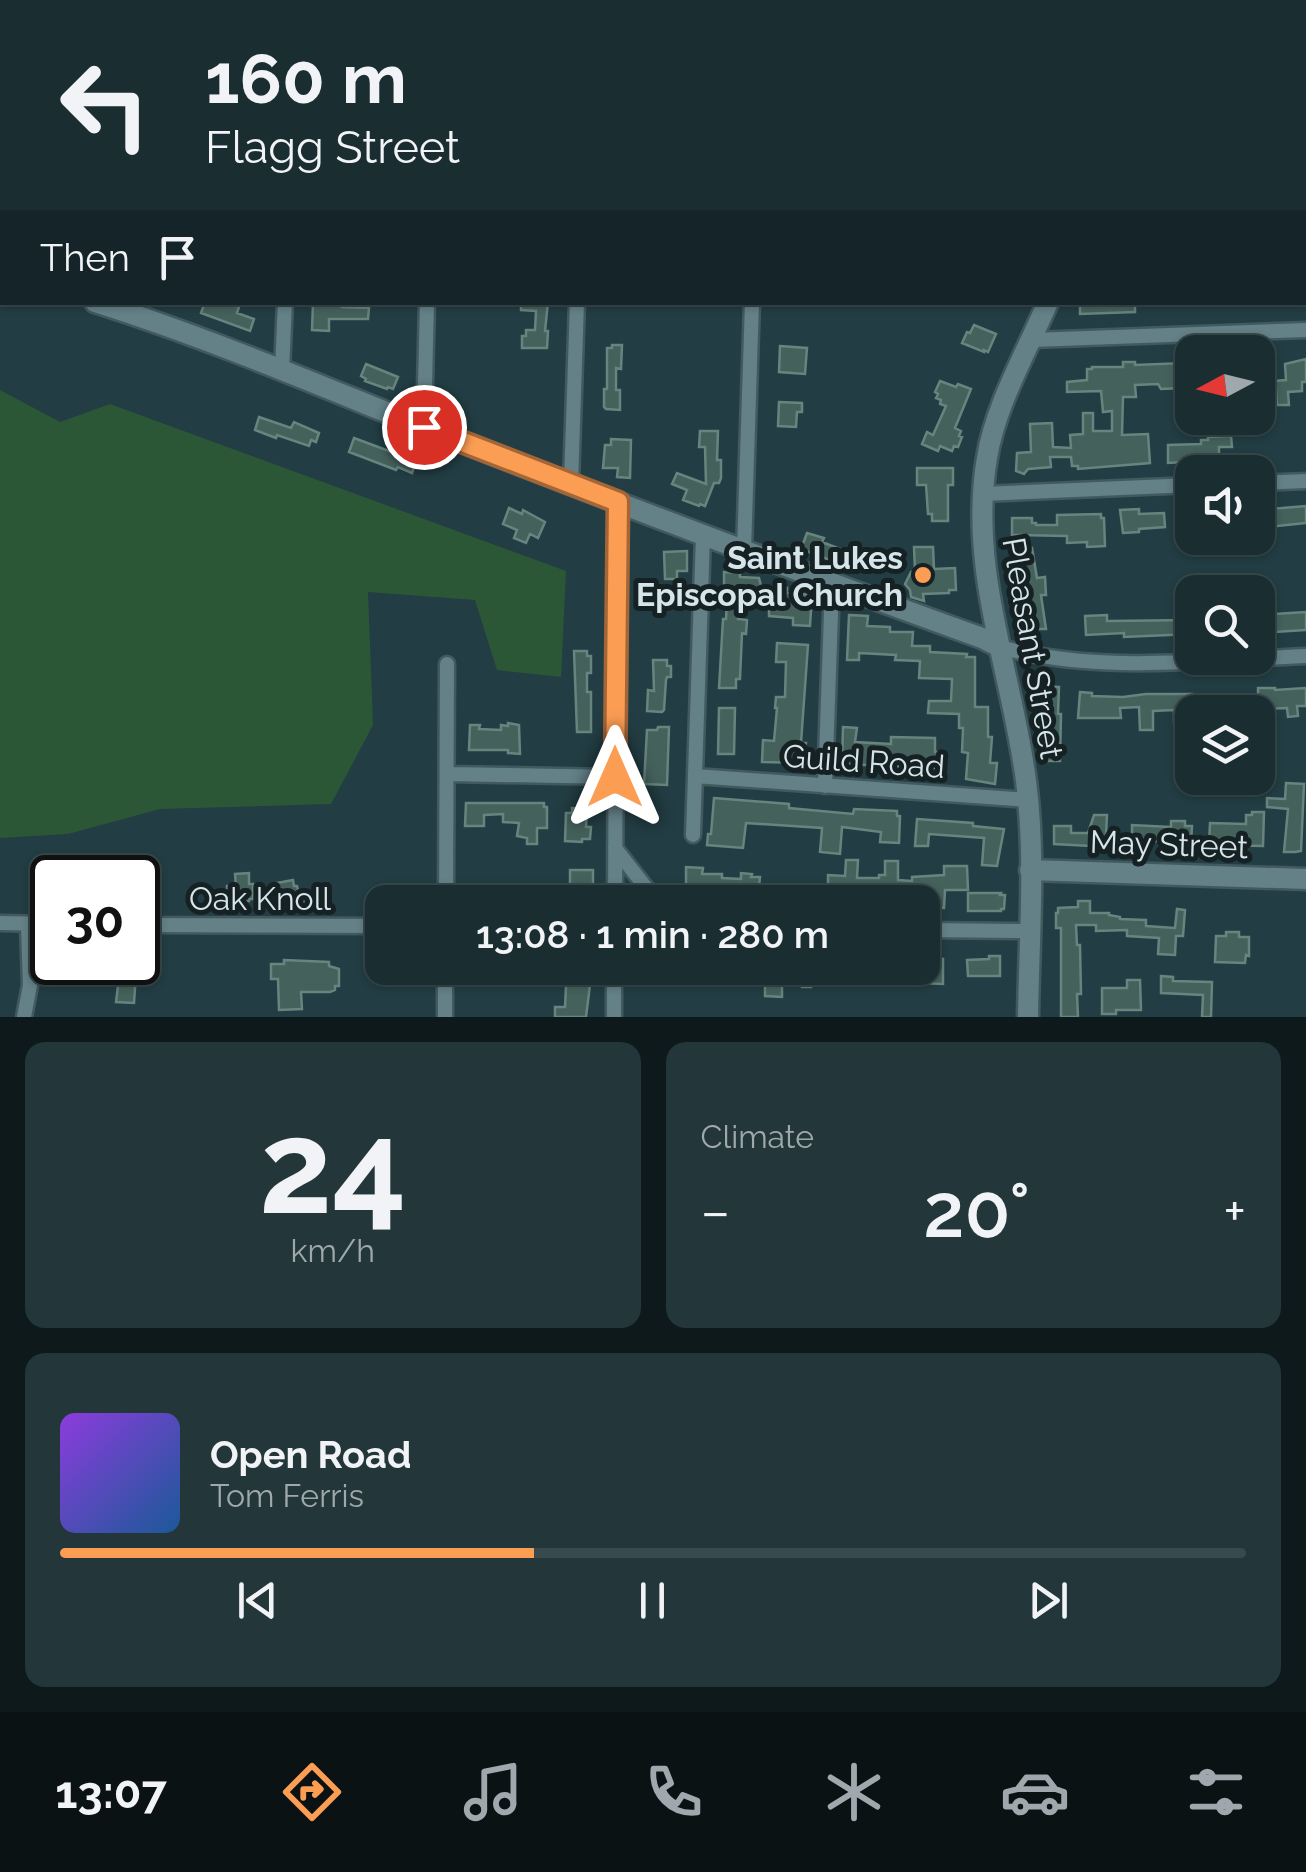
<!DOCTYPE html>
<html lang="en">
<head>
<meta charset="utf-8">
<style>
	:root { --surface:#1a2e32; --page:#23363a; --text:#f1f3f6; --muted:#9fa8ac; --line:#384a4d; --accent:#fc9d54 }
	body { margin:0; font-family:Raleway,sans-serif; background:var(--page); color:var(--text); height:100vh; display:flex; flex-direction:column; font-size:38px; white-space:nowrap }
	* { box-sizing:border-box; margin:0 }
	p { font-size:32px; color:var(--muted) }
	.icon { flex:none; width:55px; height:55px; fill:none; stroke:currentColor; stroke-width:2; stroke-linecap:round; stroke-linejoin:round }
	.map { position:relative; height:1017px; overflow:hidden }
	.side { display:flex; flex-direction:column; gap:25px; padding:25px; background:#0e191c; flex:1 }
	.side>* { flex:none }
	.top-card { position:absolute; left:0px; top:0px; width:1308px; height:305px; box-shadow:0 2px 8px #0004,0 0 0 2px var(--line); background:#1a2e32; color:var(--text); overflow:hidden }
	.needle { width:65px; rotate:263deg }
	.fabs { position:absolute; left:1175px; top:335px; display:grid; gap:20px }
	.fabs a { display:grid; place-items:center; width:100px; height:100px; border-radius:20px; background:var(--surface); box-shadow:0 2px 8px #0004,0 0 0 2px var(--line); font-size:50px }
	.speed { position:absolute; left:30px; top:855px; display:flex; gap:20px; font-size:50px; font-weight:700; text-align:center }
	.speed>* { display:grid; place-content:center; width:130px; height:130px; border-radius:50%; background:var(--surface); box-shadow:0 2px 8px #0004,0 0 0 2px var(--line); line-height:1 }
	.speed .limit { border:5px solid #111; border-radius:15px; background:#fff; color:#111 }
	.pin { position:absolute; display:grid; place-items:center; width:85px; height:85px; color:#fff; margin:-42px; border:5px solid #fff; border-radius:50%; box-shadow:0 2px 10px #0007 }
	.me { position:absolute; width:110px; margin:-55px; rotate:0deg; stroke-linejoin:round; filter:drop-shadow(0 0 8px #0008) }
	.turn { display:flex; align-items:center; gap:35px; height:210px; padding:0 40px; font-size:45px }
	.turn .icon { width:130px; height:130px; stroke-width:2.5 }
	.turn b { display:block; font-size:70px; line-height:85px }
	.then { display:flex; align-items:center; height:95px; padding:0 40px; background:#0003; gap:20px; font-size:38px }
	.big { font-size:75px; font-weight:600; line-height:1.1 }
	.side .card { flex:1; display:flex; flex-direction:column; justify-content:center; gap:15px; min-width:0; padding:0 35px; border-radius:20px; background:var(--page) }
	.side .dial { align-items:center; gap:0 }
	.dial b { font-size:130px; line-height:1 }
	.song { display:flex; align-items:center; gap:30px }
	.cover { width:120px; height:120px; border-radius:15px; background:linear-gradient(135deg,hsl(270 70% 55%),hsl(210 70% 35%)) }
	.played { height:10px; border-radius:5px; background:linear-gradient(90deg,var(--accent) 40%,var(--line) 40%) }
	.keys { display:flex; justify-content:space-around; direction:ltr }
	.heat { display:flex; justify-content:space-between; align-items:center; font-size:55px; direction:ltr }
	.side .tiles { flex:1; display:grid; gap:25px; grid-template-columns:1fr 1fr }
	.card:last-child { grid-column:span 2 }
	.trip { position:absolute; left:365px; top:885px; width:575px; height:100px; border-radius:20px; background:var(--surface); box-shadow:0 2px 8px #0004,0 0 0 2px var(--line); font-weight:600; line-height:100px; text-align:center }
	.tab-bar { display:flex; height:160px; justify-content:space-around; align-items:center; background:#0a1214; color:var(--muted) }
	.tab-bar .icon { width:70px; height:70px }
	.tab-bar .on { color:var(--accent) }
	.tab-bar b { font-size:45px; color:var(--text) }
	.map>svg:first-child { display:block }
</style>
</head>
<body>
<div class="map">
<svg width="1306" height="1017" viewBox="0 0 1306 1017">
	<rect width="100%" height="100%" fill="#223d43"/>
	<path fill="#2c5737" d="M0,390L60,422L110,404L566,571L561,677L497,670L475,600L368,592L373,725L331,804L160,809L68,834L0,838Z"/>
	<path fill="#45615c" stroke="#67847e" stroke-width="2.5" d="M205,302H228L239,307L237,313L254,319L250,331L201,313Z
		M313,302L342,304V307L369,308L368,319H329V331L312,330Z
		M521,302H548L545,331H548L547,348H522V336H526V330H535L536,311L521,310Z
		M1080,302H1135V312L1080,314Z
		M974,325L996,334L988,352L984,350V352L962,343L967,332L970,333Z
		M612,345H622L621,369L616,368V390H620V410L606,409L604,407V389H607V348H612Z
		M780,346L807,348L805,374L779,372Z
		M1306,359V382H1302V391L1288,392L1289,405H1277L1276,389L1258,390V382L1286,380L1285,364Z
		M1123,362H1135V365L1184,363V388L1161,389L1158,384L1135,385L1136,397H1123L1122,435L1148,434L1150,463L1078,469V466H1072L1071,457H1050L1051,467L1028,469L1024,474L1016,471L1017,453L1031,452L1030,424L1052,423L1053,447L1071,448L1070,435L1083,434V413H1093V431H1112V411L1103,412L1101,391L1067,392V382L1087,380V369H1092V367H1123Z
		M366,364L398,377L393,389L388,387L387,389L365,381L366,379L361,376Z
		M940,381L956,387L958,384L971,389L955,428L961,431L959,436L962,437L958,447L954,446L952,451L940,446L938,451L922,444L927,432L933,435L946,406L940,404L941,400L936,398L938,394L935,392Z
		M779,402L802,403V412H797L796,427L778,426Z
		M259,417L291,428L294,422L319,433L316,442L311,440L309,446L277,435L276,438L255,430Z
		M700,431H718L717,460H721V478L719,483H714L705,506L700,504L699,506L683,500L687,490L672,484L677,473L706,484L705,447H699Z
		M1231,436L1232,447H1219V460L1168,463V445L1201,444V440H1208V437Z
		M354,438L416,461L412,473L398,467L396,470L349,452Z
		M611,439L631,440L630,478L617,477L618,468H603L605,445H611Z
		M917,468H953V485H948V521H932V514H928L926,485H917Z
		M1306,506V523L1258,528V510Z
		M509,508L522,514L523,510L545,522L538,538L530,534L526,543L514,538L517,530L503,524Z
		M1139,509V514L1164,513L1165,527L1139,529V532L1123,533L1120,510Z
		M1101,514V518H1104L1105,546L1087,547V542L1067,543V536L1012,535V518H1032V523H1036V525H1057V515Z
		M807,533L824,538L822,542L861,557L856,568L852,566L851,568L801,549Z
		M914,547H933L934,569L955,568L956,590H949V593L923,594L924,601L911,597L910,590L905,584L911,572H915Z
		M1032,548L1037,578L1045,577L1046,595H1041L1046,629H1037V624L1023,625L1020,578L1012,556L1016,555V551Z
		M687,551V571H677V579H665L664,552Z
		M724,572L740,573V577L759,578L761,586L787,588V593L812,595L810,626L793,625V618L769,616V602L739,601L738,619L747,620L746,634L742,633L740,679H736V688H719L723,619H726L727,599H724Z
		M1306,612V630L1259,633L1258,615Z
		M849,615L868,616L867,626L890,627V632H913L912,646H930V652L967,654L966,657H975V707H988V737H992L990,763H997L995,784L966,779L968,753L962,752L963,728H959V714L928,713L929,701H951L952,679L919,678L920,661L895,660L896,655L859,653V660H847Z
		M1107,615V621L1192,620V634L1124,637V633L1086,635L1085,616Z
		M777,643L808,645L801,743H806L804,763L762,762L763,740L774,741L777,708H775L776,697H785L786,662H776Z
		M574,651H587V656H591V673H587V692H591V732H577Z
		M653,660H667V666H671V677H667L666,680L664,710L662,712L647,711L648,690L654,691Z
		M1037,686L1059,687L1058,714H1061L1060,761H1048L1050,733H1043L1044,703L1036,702L1034,688Z
		M1258,688H1275V690L1306,688V706H1297L1298,716L1288,717L1287,708L1260,709V712H1248L1247,700L1258,699Z
		M1080,692L1092,693V696L1123,697L1146,694H1192V722H1174V710L1153,711V730H1140L1139,707L1120,708L1121,718H1078Z
		M719,708H735L734,754H718Z
		M508,723L519,725L520,754L508,753V750H469L470,725H480L479,729L501,730V725L508,726Z
		M658,727H669L667,785L644,784L647,730H657Z
		M843,727L857,728L855,742L891,744V737L935,738V752H939L938,768L842,764Z
		M1286,783L1304,784L1301,851L1295,852H1284L1288,809L1267,807V798L1285,799Z
		M714,798L789,804V808L853,814L854,809L897,811V816H900L899,843L880,842L881,832L842,827L840,854L820,852L822,828L746,823L743,848L707,845L708,834H711Z
		M466,803H544V807H547V828H537V844H527V838L517,836L519,823L503,822V814L484,815V826H465Z
		M572,808L587,809L586,827H591L590,839H582V842L565,841L566,813H572Z
		M1252,812H1264L1263,846L1209,845L1210,823L1246,824V815H1252Z
		M1094,815H1107L1106,834H1109V847L1054,844V826H1071V833H1088Z
		M917,819L973,823V826L1004,829L997,866L982,865L984,838L929,834L928,846H915Z
		M1171,821H1185V826H1192L1191,844H1170L1171,840L1132,843V825L1171,827Z
		M846,860H858L857,878H879V875H885V861H898V880L912,881V877L944,875V866H967L968,890H945L944,908L928,907V902H723L711,901V898L686,897V867L703,868L702,874H722V878L741,879V873L752,874L751,877H760L759,887H828V875L845,876Z
		M570,870H593V902H570Z
		M249,873V884H253V899H249V901L227,902V886H236L235,874Z
		M293,880L294,886H297L299,894L304,892L307,905L292,909L291,903L282,905L277,883Z
		M968,893H1001L1000,895H1005L1004,909H1001V911H968Z
		M1078,901H1090V913H1109V915L1120,917V919L1146,920V926L1175,928L1177,909L1185,910L1183,936H1176L1175,955L1158,954L1159,938L1127,936V930L1096,931V925H1076L1077,945H1080L1081,994H1077L1078,1017H1061V928H1056V913H1058V908L1078,907Z
		M1226,932H1239V937H1249V956L1246,955L1245,963L1215,962L1216,936H1226Z
		M989,956H1000V976H968L967,960L989,959Z
		M138,958L160,960L158,976L136,974L134,1003L116,1002L121,962H138Z
		M925,958L943,959V984L898,982V978L862,979V968H925Z
		M284,960L329,962V966L339,969V986H335V990L330,992H301L302,1009L279,1010L278,979H271V964H284Z
		M765,968H837V983H811V987H802V979L782,980V997L765,996Z
		M1161,976L1173,977V981L1212,982L1211,1017H1202L1203,995L1161,993Z
		M576,977H591L586,1017H555V1007H565L566,986L576,983Z
		M1127,980H1140L1141,1010H1116V1014H1102V988H1127Z"/>
	<g fill="none" stroke-linecap="round" stroke-linejoin="round">
		<g stroke="#42595f" stroke-width="19">
			<path id="street" d="M105,0L106,2
				M937,0L973,2
				M340,2V0
				M630,2L631,0
				M762,2V0
				M906,2L908,0
				M1305,30H1306
				M1305,166H1306
				M1032,340L1306,330
				M282,370L285,302
				M424,427L427,302
				M1258,483L1306,481
				M571,484L577,302
				M982,494L1192,485
				M744,551L752,302
				M1000,647C1098,674 1206,660 1306,656
				M447,774L615,777
				M695,776L1028,800
				M825,786L832,584
				M693,835L703,535
				M615,848L647,889L665,902
				M446,902L447,664
				M615,902L617,502
				M0,923L52,924
				M138,925L382,926
				M922,930L1029,931
				M445,968V1017
				M24,1017L30,985L28,924
				M614,1017V968"/>
		</g>
		<g stroke="#42595f" stroke-width="25">
			<path id="secondary" d="M289,2L294,0
				M1229,2L1230,0
				M0,68H2
				M0,277L2,278
				M95,302C209,338 318,385 428,429C612,501 796,571 982,638L1000,647
				M1030,870L1306,879
				M1028,1017C1029,940 1036,857 1026,781C1012,673 968,568 987,458C995,406 1027,351 1048,302"/>
		</g>
		<use href="#street" stroke="#648188" stroke-width="14"/>
		<use href="#secondary" stroke="#648188" stroke-width="20"/>
	</g>
	<g fill="none" stroke-linecap="round" stroke-linejoin="round">
		<g stroke="#a46637" stroke-width="25">
			<path id="route" d="M424,427L618,502L615,777"/>
		</g>
		<use href="#route" stroke="#fc9d54" stroke-width="18"/>
	</g>
	<circle fill="#fc9d54" stroke="#162124" stroke-width="4" cx="923" cy="575" r="10"/>
	<g text-anchor="middle" dominant-baseline="central" stroke-width="10" stroke-linejoin="round" paint-order="stroke">
		<g font-size="32" font-weight="bold" fill="#d6e5e9" stroke="#162124" text-anchor="end">
			<text x="903" y="557">Saint Lukes<tspan x="903" dy="37">Episcopal Church</tspan></text>
		</g>
		<g font-size="32" fill="#d6e5e9" stroke="#162124">
			<text transform="translate(1033 648) rotate(80)">Pleasant Street</text>
			<text transform="translate(864 761) rotate(4)">Guild Road</text>
			<text transform="translate(1169 844) rotate(2)">May Street</text>
			<text x="260" y="898">Oak Knoll</text>
		</g>
	</g>
</svg>
<div class="fabs">
<a><svg class="needle" viewBox="-14 -14 28 28"><path d="M0-13l5 13h-10z" fill="#e53935"/><path d="M0 13l5-13h-10z" fill="#9fa8ac"/></svg></a>
<a><svg class="icon" aria-label="sound" viewBox="0 0 24 24"><path d="M4 9h4l5-4v14l-5-4H4zM17 9q2 3 0 6"/></svg></a>
<a><svg class="icon" aria-label="search" viewBox="0 0 24 24"><circle cx="10" cy="10" r="6"/><path d="M15 15l6 6"/></svg></a>
<a><svg class="icon" aria-label="layers" viewBox="0 0 24 24"><path d="M12 4l9 5-9 5-9-5zM3 14l9 5 9-5"/></svg></a>
</div>
<div class="speed"><div class="limit">30</div></div>
<div class="pin" style="left:424px;top:427px;background:#d93025"><svg class="icon" aria-label="arrive" viewBox="0 0 24 24"><path d="M6 21V4h12l-3 4 3 4H6"/></svg></div>
<svg class="me" style="left:615px;top:777px" viewBox="-20 -20 40 40"><path d="M0-17L14 15 0 8-14 15z" fill="#fc9d54" stroke="#fff" stroke-width="4"/></svg>
<div class="trip">13:08 · 1 min · 280 m</div>
<div class="top-card">
<div class="turn"><svg class="icon" aria-label="left" viewBox="0 0 24 24"><path d="M17 20v-9H6M10 6l-5 5 5 5"/></svg><div><b>160 m</b>Flagg Street</div></div>
<div class="then">Then<svg class="icon" aria-label="arrive" viewBox="0 0 24 24"><path d="M6 21V4h12l-3 4 3 4H6"/></svg></div>
</div>
</div>
<section class="side">
<div class="tiles">
<div class="card dial"><b>24</b><p>km/h</p></div>
<div class="card"><p>Climate</p>
<div class="heat"><a>−</a><b class="big">20°</b><a>+</a></div>
</div>
<div class="card">
<div class="song"><i class="cover"></i><div><b>Open Road</b><p>Tom Ferris</p></div></div>
<div class="played"></div>
<div class="keys"><svg class="icon" aria-label="previous" viewBox="0 0 24 24"><path d="M18 5L8 12l10 7zM5 5v14"/></svg><svg class="icon" aria-label="pause" viewBox="0 0 24 24"><path d="M8 5v14M16 5v14"/></svg><svg class="icon" aria-label="next" viewBox="0 0 24 24"><path d="M6 5l10 7-10 7zM19 5v14"/></svg></div>
</div>
</div>
</section>
<nav class="tab-bar">
<b>13:07</b>
<svg class="icon on" aria-label="directions" viewBox="0 0 24 24"><path d="M12 3l9 9-9 9-9-9zM9 14v-3h6M13 9l2 2-2 2"/></svg>
<svg class="icon" aria-label="music" viewBox="0 0 24 24"><path d="M9 18V5l10-2v13"/><circle cx="6" cy="18" r="3"/><circle cx="16" cy="16" r="3"/></svg>
<svg class="icon" aria-label="phone" viewBox="0 0 24 24"><path d="M5 4h4l2 5-3 2q2 4 5 5l2-3 5 2v4C11 20 4 13 5 4z"/></svg>
<svg class="icon" aria-label="climate" viewBox="0 0 24 24"><path d="M12 3v18M4 7l16 10M4 17L20 7"/></svg>
<svg class="icon" aria-label="car" viewBox="0 0 24 24"><path d="M5 17H2v-5l4-1 3-4h7l3 4 3 1v5h-3M9 17h6M6 11h13"/><circle cx="7" cy="17" r="2"/><circle cx="17" cy="17" r="2"/></svg>
<svg class="icon" aria-label="filters" viewBox="0 0 24 24"><path d="M4 7h16M4 17h16"/><circle cx="9" cy="7" r="2"/><circle cx="15" cy="17" r="2"/></svg>
</nav>
</body>
</html>
